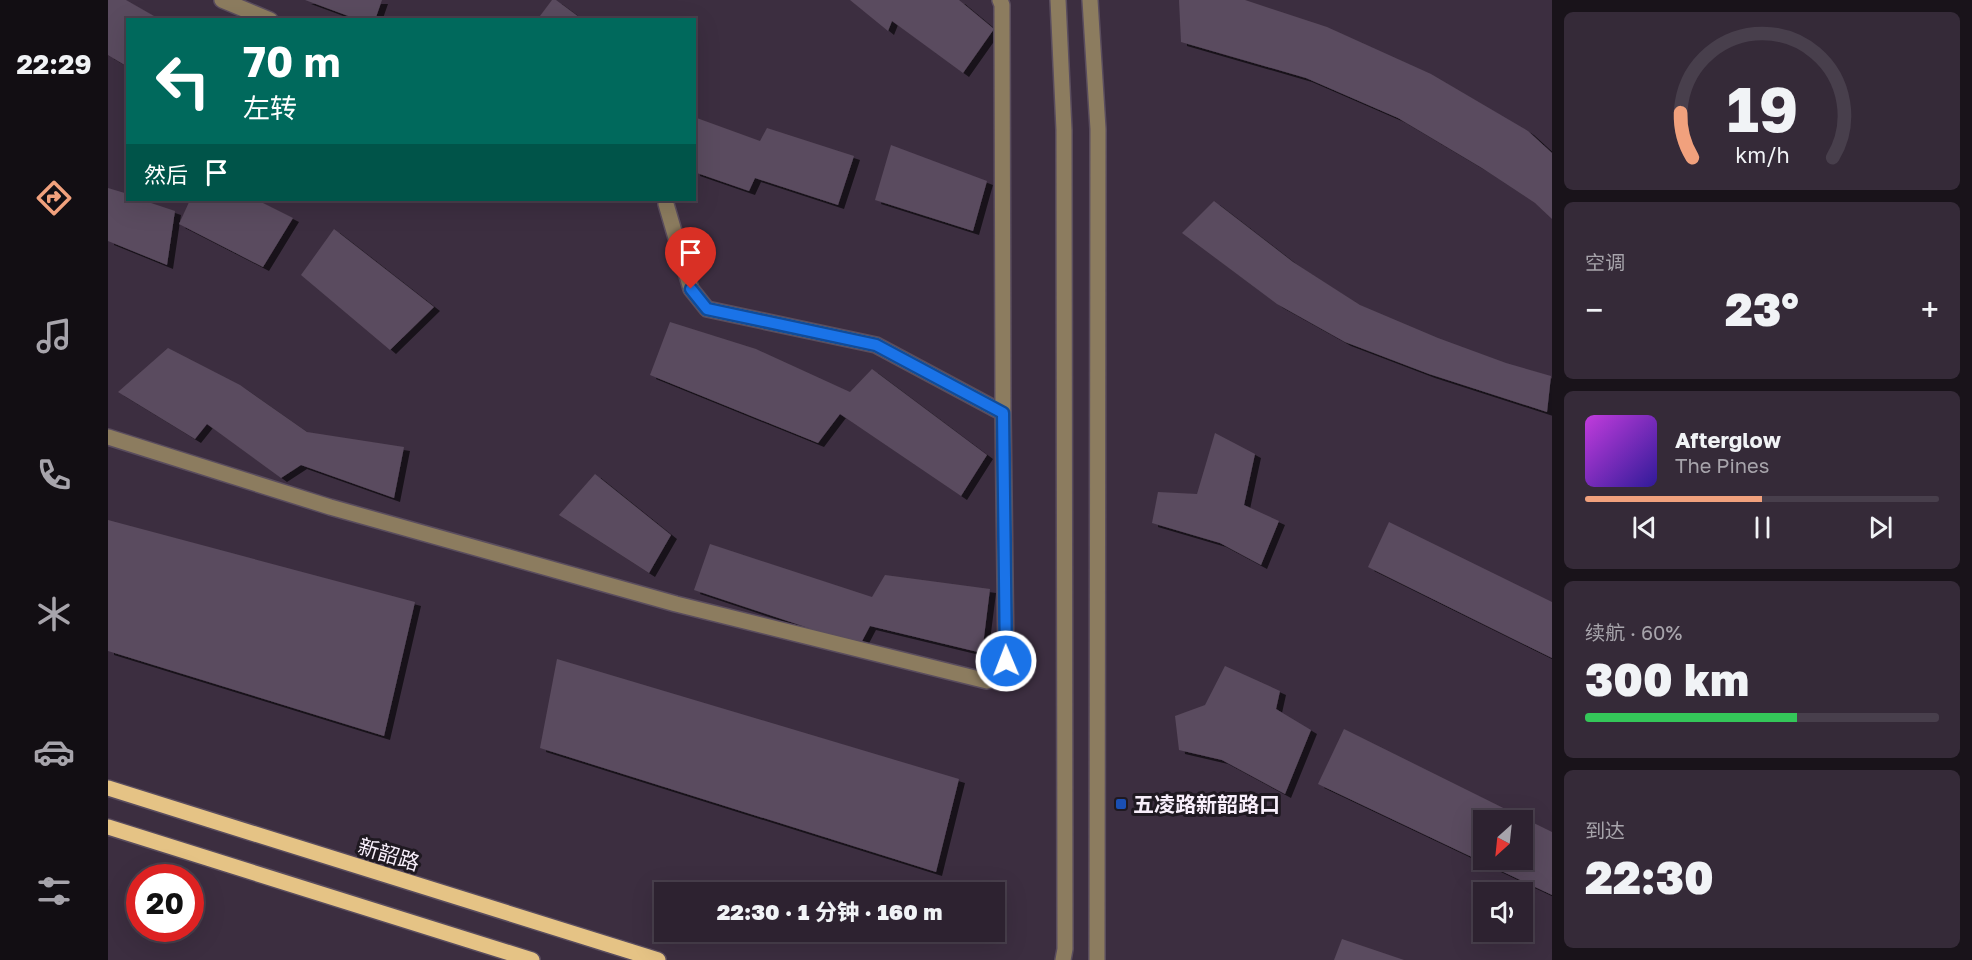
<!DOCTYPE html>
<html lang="zh">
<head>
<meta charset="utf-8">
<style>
	:root { --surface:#2d2230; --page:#352a38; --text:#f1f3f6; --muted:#a7a4ab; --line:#483f4c; --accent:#f1a17d }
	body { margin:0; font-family:"Golos Text","Noto Sans SC",sans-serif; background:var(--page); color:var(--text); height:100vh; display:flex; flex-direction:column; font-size:22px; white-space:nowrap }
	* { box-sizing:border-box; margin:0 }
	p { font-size:20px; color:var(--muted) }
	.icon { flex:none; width:33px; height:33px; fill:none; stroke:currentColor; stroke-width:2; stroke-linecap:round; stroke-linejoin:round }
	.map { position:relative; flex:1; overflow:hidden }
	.panel { display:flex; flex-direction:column; gap:12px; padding:12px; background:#19131a; width:420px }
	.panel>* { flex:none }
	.banner { position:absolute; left:18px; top:18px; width:570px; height:183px; border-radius:0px; box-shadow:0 6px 24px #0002,0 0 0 2px var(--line); background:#00695c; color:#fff; overflow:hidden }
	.needle { width:39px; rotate:207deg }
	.buttons { position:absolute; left:1365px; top:810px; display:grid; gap:12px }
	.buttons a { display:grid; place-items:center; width:60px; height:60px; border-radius:0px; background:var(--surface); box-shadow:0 6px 24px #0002,0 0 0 2px var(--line); font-size:30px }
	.speed { position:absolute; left:18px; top:864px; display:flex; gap:12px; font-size:30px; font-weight:700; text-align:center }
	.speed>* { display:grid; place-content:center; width:78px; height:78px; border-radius:50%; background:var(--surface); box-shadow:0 6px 24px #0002,0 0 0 2px var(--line); line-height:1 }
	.speed .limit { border:9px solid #d22; background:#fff; color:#111 }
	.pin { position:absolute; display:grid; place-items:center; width:51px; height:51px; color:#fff; margin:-62px -26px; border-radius:50% 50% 50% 0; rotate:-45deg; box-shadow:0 0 6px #0007 }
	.pin .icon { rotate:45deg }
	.me { position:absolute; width:66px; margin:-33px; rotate:359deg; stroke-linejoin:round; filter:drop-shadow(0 0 4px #0008) }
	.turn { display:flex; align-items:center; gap:21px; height:126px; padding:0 18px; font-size:27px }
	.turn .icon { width:78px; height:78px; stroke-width:2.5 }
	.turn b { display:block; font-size:42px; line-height:51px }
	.then { display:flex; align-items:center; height:57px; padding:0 18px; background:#0003; gap:12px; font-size:22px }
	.big { font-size:45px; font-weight:800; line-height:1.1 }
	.panel .tile { flex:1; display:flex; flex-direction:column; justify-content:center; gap:9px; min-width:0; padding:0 21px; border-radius:9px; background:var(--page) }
	.panel .dial { align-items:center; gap:0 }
	.dial svg { height:156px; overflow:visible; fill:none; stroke:var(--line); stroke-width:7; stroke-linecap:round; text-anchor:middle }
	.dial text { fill:var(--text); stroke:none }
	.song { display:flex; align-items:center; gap:18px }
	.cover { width:72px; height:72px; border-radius:9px; background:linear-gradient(135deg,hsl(290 70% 55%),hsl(250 70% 35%)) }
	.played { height:6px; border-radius:3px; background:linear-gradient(90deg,var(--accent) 50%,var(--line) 50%) }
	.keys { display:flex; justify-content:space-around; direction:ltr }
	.heat { display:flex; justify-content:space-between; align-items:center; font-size:33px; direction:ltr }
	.charge { height:9px; border-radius:4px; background:linear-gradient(90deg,#34c759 60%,var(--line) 0) }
	.trip { position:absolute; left:546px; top:882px; width:351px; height:60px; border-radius:0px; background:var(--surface); box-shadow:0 6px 24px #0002,0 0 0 2px var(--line); font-weight:800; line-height:60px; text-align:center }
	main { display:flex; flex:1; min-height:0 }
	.tabs { display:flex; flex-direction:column; width:108px; justify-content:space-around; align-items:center; background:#120e13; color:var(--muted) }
	.tabs .icon { width:42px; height:42px }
	.tabs .on { color:var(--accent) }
	.tabs b { font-size:27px; color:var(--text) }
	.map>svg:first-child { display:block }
</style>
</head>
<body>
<main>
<nav class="tabs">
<b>22:29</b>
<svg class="icon on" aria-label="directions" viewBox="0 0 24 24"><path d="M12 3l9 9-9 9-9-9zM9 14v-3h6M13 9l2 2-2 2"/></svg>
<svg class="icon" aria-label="music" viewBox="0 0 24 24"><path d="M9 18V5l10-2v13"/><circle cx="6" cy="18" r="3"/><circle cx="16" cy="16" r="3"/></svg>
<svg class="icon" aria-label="phone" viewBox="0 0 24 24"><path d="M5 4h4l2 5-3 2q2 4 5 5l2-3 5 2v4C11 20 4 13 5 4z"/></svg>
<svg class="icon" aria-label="climate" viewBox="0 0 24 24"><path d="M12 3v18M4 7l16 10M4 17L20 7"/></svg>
<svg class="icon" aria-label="car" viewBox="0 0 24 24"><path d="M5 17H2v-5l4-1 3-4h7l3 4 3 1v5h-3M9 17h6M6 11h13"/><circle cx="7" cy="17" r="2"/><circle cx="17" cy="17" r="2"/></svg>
<svg class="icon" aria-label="filters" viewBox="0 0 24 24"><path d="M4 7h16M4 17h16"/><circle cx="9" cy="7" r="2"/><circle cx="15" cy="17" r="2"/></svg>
</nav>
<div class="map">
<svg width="1444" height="960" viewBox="0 0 1444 960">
	<defs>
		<filter id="shadow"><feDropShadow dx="6" dy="4" stdDeviation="0" flood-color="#0009"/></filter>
	</defs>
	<rect width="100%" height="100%" fill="#3c2e40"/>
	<path fill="#5a4b5e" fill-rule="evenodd" filter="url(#shadow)" d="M0,0H18L53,20H20V67L0,55Z
		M197,0H274L267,20H251Z
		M444,0H448L475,20H429Z
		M742,0H851L886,29L855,73L784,21L780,31Z
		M1071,0H1137L1219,27L1323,74L1420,131L1444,153V219L1427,203L1374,168L1290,118L1198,78L1073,42Z
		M586,117L652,141L659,128L746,156L730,205L647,178L641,191L586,172Z
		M783,145L879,181L865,231L767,200Z
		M0,188L20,194V200H34L67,211L59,265L0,241Z
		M82,200H149L185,218L155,267L71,224Z
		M1106,201L1185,262L1252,305L1330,338L1398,363L1443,376L1439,412L1321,374L1237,342L1169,304L1074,233Z
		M226,229L326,307L282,350L193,275Z
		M562,322L648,349L742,392L764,369L879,455L853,496L732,414L710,443L542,375Z
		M60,348L132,385L199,432L296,447L286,498L193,465L173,478L99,424L87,439L10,392Z
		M1107,433L1147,454L1136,505L1171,521L1153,565L1112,543L1044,523L1050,492L1089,494Z
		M487,474L563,535L541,573L451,515Z
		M0,520L307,602L276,736L0,651Z
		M1281,522L1444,602V658L1260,567Z
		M602,544L764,597L777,575L882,589L874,653L762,626L752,645L586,590Z
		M449,659L851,779L828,872L432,748Z
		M1117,666L1172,691L1168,709L1203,730L1177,794L1114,760L1071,750L1067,716L1097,705Z
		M1236,729L1444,832V895L1210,784ZM1376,820H1414V860H1376Z
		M1234,939L1296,960H1226Z"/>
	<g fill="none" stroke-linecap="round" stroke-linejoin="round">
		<g stroke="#5a4d5e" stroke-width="18">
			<path id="minor" d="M114,0L162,20
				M950,0L956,130L957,949L955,960
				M982,0L990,129L989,960
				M558,204L583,289L599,309L768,345L895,413
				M0,437L222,507L568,604L879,681L898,661L895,413L894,5L892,0"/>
		</g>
		<g stroke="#5a4d5e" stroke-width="18">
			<path id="major" d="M0,788L550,960
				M0,827L424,960"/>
		</g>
		<use href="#minor" stroke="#8c7c5f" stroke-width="15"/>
		<use href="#major" stroke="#e5c385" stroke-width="15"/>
	</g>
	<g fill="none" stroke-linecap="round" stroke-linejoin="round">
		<g stroke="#114b97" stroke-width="15">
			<path id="route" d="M583,289L599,309L768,345L895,413L898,661"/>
		</g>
		<use href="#route" stroke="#1a73e8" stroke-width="10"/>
	</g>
	<rect fill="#1a4fb4" stroke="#1f1921" stroke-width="2" x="1007" y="798" width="12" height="12" rx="3"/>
	<g text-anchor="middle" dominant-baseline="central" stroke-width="6" stroke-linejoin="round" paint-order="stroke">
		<g font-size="21" font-weight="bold" fill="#f7eefa" stroke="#1f1921" text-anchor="start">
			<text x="1025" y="804">五凌路新韶路口</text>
		</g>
		<g font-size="21" fill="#f7eefa" stroke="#1f1921">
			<text transform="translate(281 854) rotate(17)">新韶路</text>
		</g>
	</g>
</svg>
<div class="buttons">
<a><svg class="needle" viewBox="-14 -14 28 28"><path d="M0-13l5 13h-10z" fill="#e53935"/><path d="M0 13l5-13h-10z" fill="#a7a4ab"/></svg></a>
<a><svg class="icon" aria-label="sound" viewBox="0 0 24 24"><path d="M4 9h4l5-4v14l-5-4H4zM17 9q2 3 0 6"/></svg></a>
</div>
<div class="speed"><div class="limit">20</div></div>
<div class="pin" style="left:583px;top:289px;background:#d93025"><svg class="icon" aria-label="arrive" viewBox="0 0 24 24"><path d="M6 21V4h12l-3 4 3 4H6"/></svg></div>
<svg class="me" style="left:898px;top:661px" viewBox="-20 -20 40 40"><circle r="17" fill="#1a73e8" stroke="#fff" stroke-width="3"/><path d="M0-11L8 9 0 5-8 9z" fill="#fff"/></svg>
<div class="trip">22:30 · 1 分钟 · 160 m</div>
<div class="banner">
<div class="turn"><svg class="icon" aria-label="left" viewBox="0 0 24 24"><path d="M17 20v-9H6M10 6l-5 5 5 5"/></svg><div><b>70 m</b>左转</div></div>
<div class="then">然后<svg class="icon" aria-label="arrive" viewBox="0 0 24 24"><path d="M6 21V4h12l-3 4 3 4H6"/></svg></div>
</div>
</div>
<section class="panel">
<div class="tile dial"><svg viewBox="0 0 100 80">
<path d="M14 69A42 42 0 1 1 86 69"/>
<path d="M14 69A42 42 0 0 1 8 46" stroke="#f1a17d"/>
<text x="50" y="56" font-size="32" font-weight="700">19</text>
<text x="50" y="72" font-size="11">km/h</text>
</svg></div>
<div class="tile"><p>空调</p>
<div class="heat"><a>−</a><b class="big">23°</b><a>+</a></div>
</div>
<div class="tile">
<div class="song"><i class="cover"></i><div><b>Afterglow</b><p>The Pines</p></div></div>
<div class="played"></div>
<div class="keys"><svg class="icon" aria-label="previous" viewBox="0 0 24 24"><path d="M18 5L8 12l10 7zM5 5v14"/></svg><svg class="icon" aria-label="pause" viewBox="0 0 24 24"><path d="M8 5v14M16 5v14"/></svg><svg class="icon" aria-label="next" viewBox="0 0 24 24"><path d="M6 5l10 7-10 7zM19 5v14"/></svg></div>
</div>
<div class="tile"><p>续航 · 60%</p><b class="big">300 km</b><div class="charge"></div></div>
<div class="tile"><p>到达</p><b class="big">22:30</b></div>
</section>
</main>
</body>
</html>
